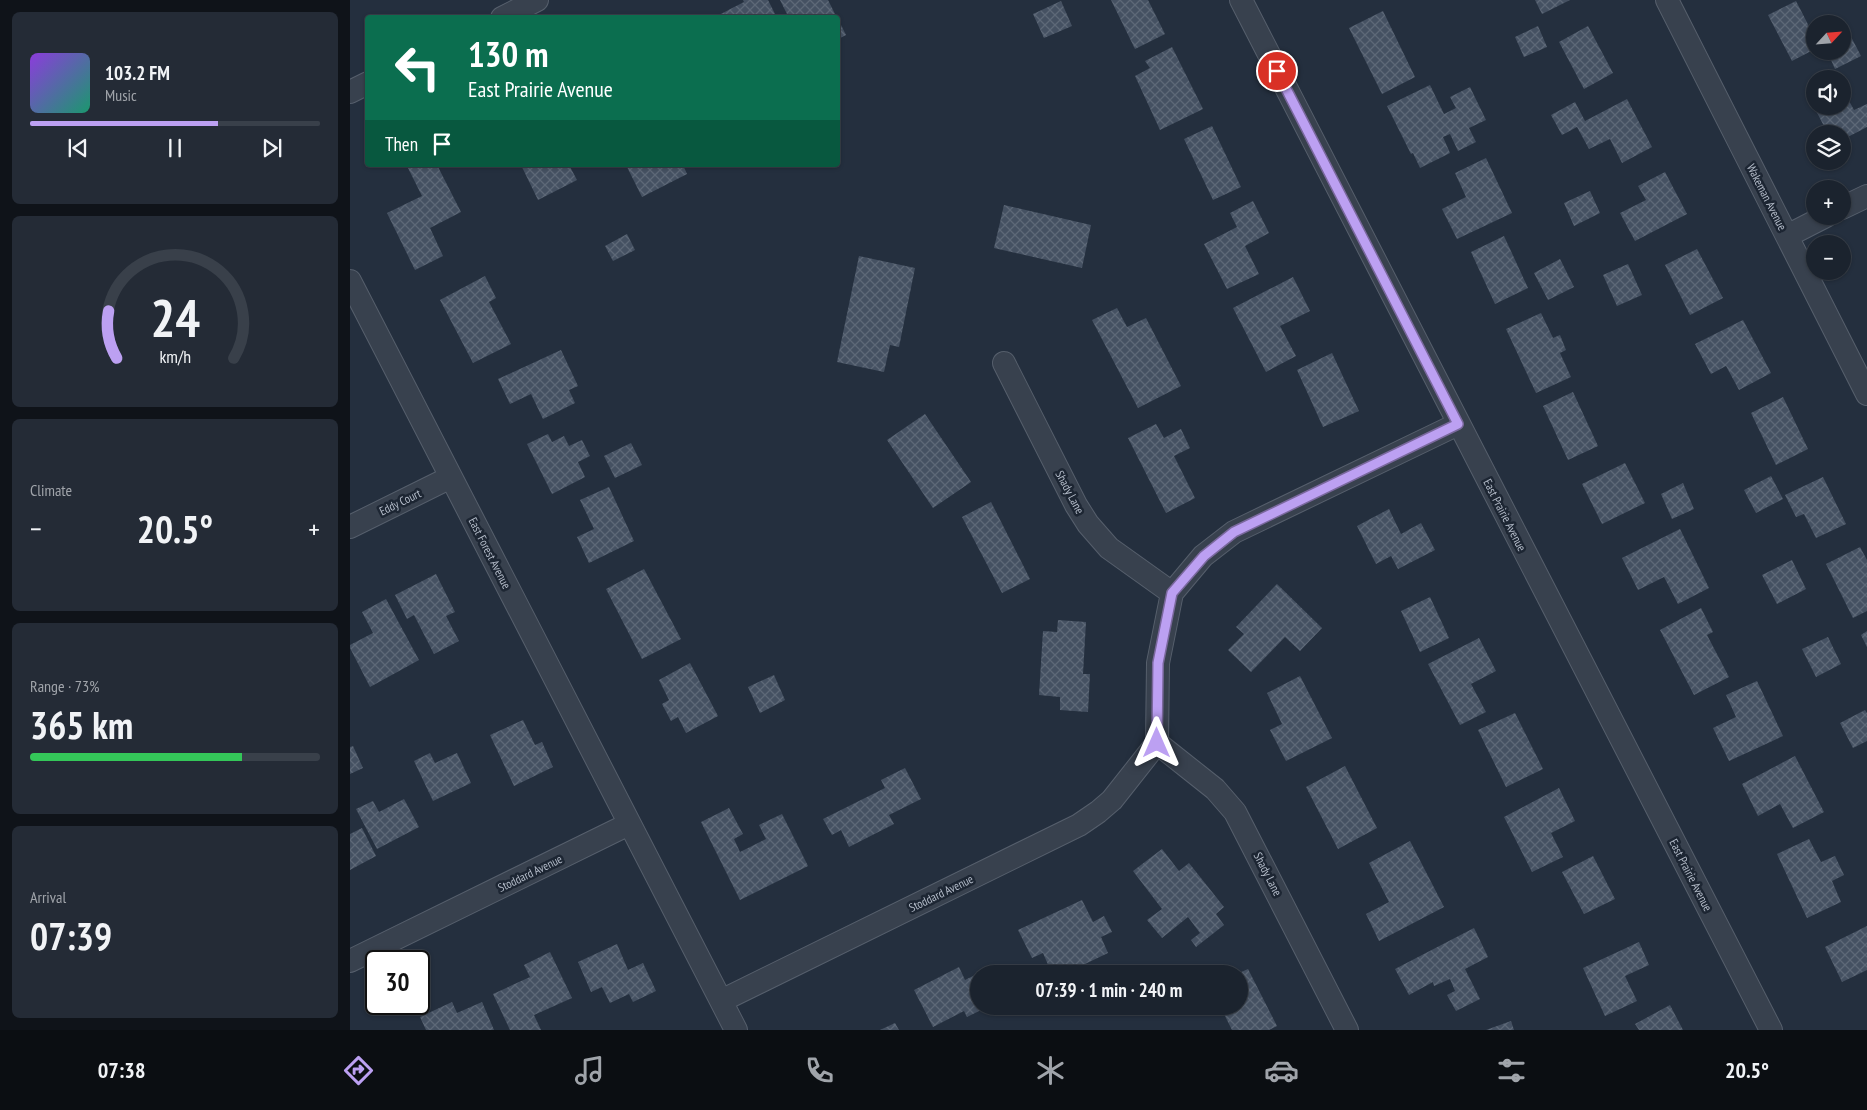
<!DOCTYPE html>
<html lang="en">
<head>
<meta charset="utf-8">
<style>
	:root { --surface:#1b232e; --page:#242b36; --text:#f1f3f6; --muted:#a0a4aa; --line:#39404a; --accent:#bca0f2 }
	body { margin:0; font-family:"PT Sans Narrow",sans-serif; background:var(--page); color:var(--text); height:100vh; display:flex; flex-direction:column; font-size:19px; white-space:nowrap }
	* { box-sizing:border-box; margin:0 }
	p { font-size:16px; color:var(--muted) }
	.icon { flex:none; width:28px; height:28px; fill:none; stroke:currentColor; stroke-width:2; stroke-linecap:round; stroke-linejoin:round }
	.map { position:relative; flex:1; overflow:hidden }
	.drawer { display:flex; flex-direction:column; gap:12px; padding:12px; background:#0f1319; width:350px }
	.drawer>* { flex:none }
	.guide { position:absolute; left:15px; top:15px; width:475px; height:152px; border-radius:5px; box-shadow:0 1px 4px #0004,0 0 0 1px var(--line); background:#0b6e4f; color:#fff; overflow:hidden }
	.needle { width:32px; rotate:64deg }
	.controls { position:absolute; left:1456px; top:15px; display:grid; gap:10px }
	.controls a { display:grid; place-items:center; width:45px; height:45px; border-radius:50%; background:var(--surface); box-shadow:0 1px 4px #0004,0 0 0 1px var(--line); font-size:25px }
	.speed { position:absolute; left:15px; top:950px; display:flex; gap:10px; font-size:25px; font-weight:700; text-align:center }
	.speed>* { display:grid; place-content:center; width:65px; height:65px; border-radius:50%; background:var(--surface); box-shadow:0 1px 4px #0004,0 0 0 1px var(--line); line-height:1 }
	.speed .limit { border:2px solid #111; border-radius:8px; background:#fff; color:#111 }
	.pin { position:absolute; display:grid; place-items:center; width:42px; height:42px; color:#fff; margin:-21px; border:2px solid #fff; border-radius:50%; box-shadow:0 1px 5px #0007 }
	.me { position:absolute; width:55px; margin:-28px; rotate:0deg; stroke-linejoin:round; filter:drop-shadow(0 0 4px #0008) }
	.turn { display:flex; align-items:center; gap:18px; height:105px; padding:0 20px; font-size:22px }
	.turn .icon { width:65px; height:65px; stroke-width:2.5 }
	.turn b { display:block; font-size:35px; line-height:42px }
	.then { display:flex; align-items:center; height:48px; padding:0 20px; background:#0003; gap:10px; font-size:19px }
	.big { font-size:38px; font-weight:800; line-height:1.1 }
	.drawer .widget { flex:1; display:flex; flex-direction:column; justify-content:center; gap:8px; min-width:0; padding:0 18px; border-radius:8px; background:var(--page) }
	.drawer .dial { align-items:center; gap:0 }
	.dial svg { height:130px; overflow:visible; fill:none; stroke:var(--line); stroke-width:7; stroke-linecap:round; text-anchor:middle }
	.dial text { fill:var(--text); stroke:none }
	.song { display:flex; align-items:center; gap:15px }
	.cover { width:60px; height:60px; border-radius:8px; background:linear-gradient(135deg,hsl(270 70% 55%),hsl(160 70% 35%)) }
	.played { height:5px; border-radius:2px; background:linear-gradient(90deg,var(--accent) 65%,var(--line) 65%) }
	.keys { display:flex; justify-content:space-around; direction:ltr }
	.heat { display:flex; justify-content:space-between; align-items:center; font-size:28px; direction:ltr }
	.charge { height:8px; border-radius:4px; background:linear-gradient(90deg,#34c759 73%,var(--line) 0) }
	.trip { position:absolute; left:620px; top:965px; width:278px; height:50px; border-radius:25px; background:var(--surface); box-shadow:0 1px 4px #0004,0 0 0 1px var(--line); font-weight:800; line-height:50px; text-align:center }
	.menu { display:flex; height:80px; justify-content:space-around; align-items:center; background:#0b0e12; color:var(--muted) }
	.menu .icon { width:35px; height:35px }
	.menu .current { color:var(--accent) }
	.menu b { font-size:22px; color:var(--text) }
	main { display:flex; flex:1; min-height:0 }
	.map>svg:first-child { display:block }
</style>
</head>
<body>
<main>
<section class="drawer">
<div class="widget">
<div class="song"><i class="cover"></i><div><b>103.2 FM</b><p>Music</p></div></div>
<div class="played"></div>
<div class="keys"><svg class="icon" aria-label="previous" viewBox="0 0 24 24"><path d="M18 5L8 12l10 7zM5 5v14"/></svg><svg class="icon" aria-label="pause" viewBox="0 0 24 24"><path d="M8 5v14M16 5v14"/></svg><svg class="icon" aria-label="next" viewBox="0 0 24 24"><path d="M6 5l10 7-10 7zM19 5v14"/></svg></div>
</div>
<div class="widget dial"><svg viewBox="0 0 100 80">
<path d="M14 69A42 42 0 1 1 86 69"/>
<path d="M14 69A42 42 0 0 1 9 40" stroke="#bca0f2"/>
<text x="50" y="56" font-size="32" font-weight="700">24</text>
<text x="50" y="72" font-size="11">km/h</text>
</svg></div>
<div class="widget"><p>Climate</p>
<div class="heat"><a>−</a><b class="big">20.5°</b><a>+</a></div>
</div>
<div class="widget"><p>Range · 73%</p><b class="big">365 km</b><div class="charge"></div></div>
<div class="widget"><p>Arrival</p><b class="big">07:39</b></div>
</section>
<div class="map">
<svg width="1517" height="1030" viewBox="0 0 1517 1030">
	<defs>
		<pattern id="building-cross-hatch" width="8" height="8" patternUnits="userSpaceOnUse" patternTransform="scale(1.25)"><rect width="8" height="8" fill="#455162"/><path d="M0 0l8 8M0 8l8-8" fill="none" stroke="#5d6877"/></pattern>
	</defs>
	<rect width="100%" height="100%" fill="#242f3e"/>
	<path fill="url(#building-cross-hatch)" d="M393,0H418L427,18H363L394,2Z
		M430,0H478L487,18H439Z
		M761,0H798L815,34L785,49Z
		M1185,0H1220L1192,14Z
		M711,1L722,26L694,38L683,14Z
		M1446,1L1465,38V49L1442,61L1418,15Z
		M1033,11L1065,77L1032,94L999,28Z
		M488,19L496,35L488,39Z
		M1188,26L1197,47L1174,57L1165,37Z
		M1238,26L1263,73L1234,89L1209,42Z
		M1498,31L1511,56L1485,69L1477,51H1492V33Z
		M822,47L853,109L810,130L785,76L800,68L795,61Z
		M1080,85L1094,114L1106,108L1100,97L1120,87L1136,120L1119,128L1126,142L1108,151L1100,134L1093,137L1100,153L1070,168L1063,153L1061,154L1037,106Z
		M1492,88L1504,110L1517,104V127L1492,140V134H1478L1458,95L1465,91V106H1492Z
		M1277,99L1302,147L1272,163L1260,139L1239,149L1227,127L1212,135L1201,115L1225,102L1235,121Z
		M862,126L891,187L863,200L834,139Z
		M1136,158L1162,213L1107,239L1092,209L1116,197L1105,173Z
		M59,165H87L111,212L80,228L93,256L65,270L37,213L72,196L57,166Z
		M171,165H219L227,180L188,200Z
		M276,165H333L337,174L292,197Z
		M1315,172L1337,214L1285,241L1270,213L1296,200L1288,186Z
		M1240,191L1250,213L1224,226L1214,203Z
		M903,201L919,233L895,246L909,274L877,289L854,244L887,227L880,213Z
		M654,205L741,225L732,268L644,248Z
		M277,234L285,250L263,261L255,246Z
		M1154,236L1178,288L1145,304L1121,252Z
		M1347,249L1373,298L1340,315L1315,265Z
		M509,256L565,268L549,347L540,345L534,372L487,362Z
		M1210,259L1224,287L1198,300L1184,273Z
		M1278,264L1292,295L1267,306L1253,275Z
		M135,276L146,298L139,302L161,344L123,363L90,300Z
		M943,277L960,311L930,326L946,356L916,372L883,308Z
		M767,308L777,327L796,318L831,386L788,408L742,320Z
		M1191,313L1203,338L1210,335L1216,350L1210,353L1221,377L1186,393L1156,329Z
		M1393,320L1421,373L1389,390L1376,366L1361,374L1345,344Z
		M211,350L228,386L219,390L225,403L193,419L181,394L160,404L148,379Z
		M982,353L1009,411L973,427L947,370Z
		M1223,392L1248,446L1218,460L1193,406Z
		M1433,397L1458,449L1426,465L1401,413Z
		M575,414L621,482L583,508L537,440Z
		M806,424L814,438L831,429L840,448L824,456L845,498L816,513L778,438Z
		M198,434L202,442L214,436L219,446L232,440L240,456L228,462L235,477L202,494L177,444Z
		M281,443L292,465L265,478L254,456Z
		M1275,463L1295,503L1252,524L1232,484Z
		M1421,476L1433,499L1406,513L1394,490Z
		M1473,477L1496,524L1466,538L1454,514L1446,517L1435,495Z
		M1333,483L1344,509L1322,519L1311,494Z
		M259,487L284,541L239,563L227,537L244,529L230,500Z
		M641,502L680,579L652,593L612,517Z
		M1039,509L1051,534L1071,523L1085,550L1048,569L1041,556L1026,564L1007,526Z
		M1330,529L1359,588L1328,604L1314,577L1288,590L1272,558Z
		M1510,547L1517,560V611L1503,618L1476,564Z
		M1442,560L1456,589L1427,604L1412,575Z
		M294,569L331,639L292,659L256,589Z
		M86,574L105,612L96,616L109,641L84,654L64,615L57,619L45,595Z
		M927,584L972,628L950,651L935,637L901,672L878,650L894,634L886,627Z
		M1080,597L1099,638L1070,652L1051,611Z
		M36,599L69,660L20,687L0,648V645L23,633L12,612Z
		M1351,608L1363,632L1357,635L1379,677L1344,695L1310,630Z
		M708,620L736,622L733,674H740L738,712L710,710V697L689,695L693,631L707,632Z
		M1517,631V647L1511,635Z
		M1478,637L1491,664L1466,677L1452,649Z
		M1129,638L1146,671L1121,684L1136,712L1110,725L1078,664Z
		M340,663L368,716L336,733L328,717L321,721L312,704L319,700L309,680Z
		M424,675L435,700L410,713L398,687Z
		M950,676L982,738L936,761L920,730L932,724L917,693Z
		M1407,681L1433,736L1379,761L1363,728L1386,717L1376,695Z
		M1515,710L1517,713V741L1503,748L1490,723Z
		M1165,713L1193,769L1156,787L1128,730Z
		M173,720L185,745L192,742L203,767L164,786L140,735Z
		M3,746L13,768L0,774V747Z
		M80,753L85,763L107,753L121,783L83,801L64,761Z
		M1445,756L1474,812L1443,828L1430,804L1408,816L1392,784Z
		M995,766L1027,828L988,849L956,787Z
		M555,768L571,799L539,815L544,824L499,847L491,830L482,835L473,819L535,788L531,780Z
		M1209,788L1225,821L1201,833L1213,857L1182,872L1154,817Z
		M54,799L69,827L27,849L6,809L23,801L29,812Z
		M379,808L393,834L384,839L390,852L416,839L409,825L432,814L458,866L390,900L351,822Z
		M12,828L26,856L0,870V834Z
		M1459,839L1471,862L1485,856L1494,875L1482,881L1491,902L1457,918L1427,854Z
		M1060,841L1094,907L1029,941L1016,914L1039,902L1019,863Z
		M812,849L829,871L839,863L874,907L866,914L874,925L846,947L841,940L850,933L838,917L812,938L797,920L812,909L783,871Z
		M1243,856L1265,899L1234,914L1212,872Z
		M732,900L743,922L754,916L762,932L751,937L758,953L714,974H702L693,953L682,958L668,930Z
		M1517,926V970L1492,982L1475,947Z
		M1124,928L1138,957L1115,969L1130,999L1106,1011L1097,995L1105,991L1100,979L1084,986L1083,982L1059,995L1045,969Z
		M1289,942L1299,965L1275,976L1287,1001L1255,1016L1233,968Z
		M267,944L278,970L293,963L306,991L283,1002L279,994L260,1003L252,987L241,992L228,962Z
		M200,952L222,998L184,1015L191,1030H160L143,994L180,977L174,965Z
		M645,965L649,974H629V1006H639L617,1017L614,1011L583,1027L564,990L609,967L615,980Z
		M898,969L927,1026L919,1030H882L870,1006H889V973Z
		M102,1002L107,1013L132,1002L144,1030H76L70,1017Z
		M1320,1005L1333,1030H1289L1285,1024Z
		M1161,1021L1164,1030H1136Z
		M545,1023L549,1030H530Z"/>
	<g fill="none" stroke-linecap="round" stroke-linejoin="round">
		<g stroke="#565f6c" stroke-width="24">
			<path id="minor" d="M891,0L1421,1030
				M1317,0L1517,394
				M152,18L187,0
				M0,92L18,83
				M1492,208L1517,196
				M1437,236L1476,216
				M0,281L386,1030
				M654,363L726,505L738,524L759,548L822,593
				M0,527L101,477
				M807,743L865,789L885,812L997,1030
				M0,961L279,824
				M371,1001L729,825L748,812L762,800L807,743L808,663L822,593L853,556L884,532L1108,424"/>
		</g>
		<use href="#minor" stroke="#38414e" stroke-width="22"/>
	</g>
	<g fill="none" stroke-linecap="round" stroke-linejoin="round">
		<g stroke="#7a689d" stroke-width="12">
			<path id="route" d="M807,743L808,663L822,593L854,556L884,532L1108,424L927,71"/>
		</g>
		<use href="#route" stroke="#bca0f2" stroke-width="9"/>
	</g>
	<g text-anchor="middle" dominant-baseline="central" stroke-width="5" stroke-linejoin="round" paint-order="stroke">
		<g font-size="12" fill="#b4bcc9" stroke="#1d2633">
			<text transform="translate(1417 197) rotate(63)">Wakeman Avenue</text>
			<text transform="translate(720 492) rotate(62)">Shady Lane</text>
			<text transform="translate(50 502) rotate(-26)">Eddy Court</text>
			<text transform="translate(1155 515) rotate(63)">East Prairie Avenue</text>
			<text transform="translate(140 553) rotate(63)">East Forest Avenue</text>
			<text transform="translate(180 873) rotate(-26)">Stoddard Avenue</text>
			<text transform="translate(918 874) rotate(63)">Shady Lane</text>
			<text transform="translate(1341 875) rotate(63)">East Prairie Avenue</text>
			<text transform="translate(591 893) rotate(-26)">Stoddard Avenue</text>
		</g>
	</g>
</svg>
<div class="controls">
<a><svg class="needle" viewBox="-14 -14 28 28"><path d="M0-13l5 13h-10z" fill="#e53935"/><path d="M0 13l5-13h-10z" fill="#a0a4aa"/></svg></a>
<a><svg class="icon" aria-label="sound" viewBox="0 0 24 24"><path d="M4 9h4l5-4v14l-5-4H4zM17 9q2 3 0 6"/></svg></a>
<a><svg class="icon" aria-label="layers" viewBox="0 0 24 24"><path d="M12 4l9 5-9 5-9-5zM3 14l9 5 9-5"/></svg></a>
<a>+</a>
<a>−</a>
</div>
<div class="speed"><div class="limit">30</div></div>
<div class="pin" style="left:927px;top:71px;background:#d93025"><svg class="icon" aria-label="arrive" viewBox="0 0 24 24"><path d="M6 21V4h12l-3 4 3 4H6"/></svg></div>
<svg class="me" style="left:807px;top:743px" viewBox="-20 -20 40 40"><path d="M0-17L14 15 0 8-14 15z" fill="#bca0f2" stroke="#fff" stroke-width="4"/></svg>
<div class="trip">07:39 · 1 min · 240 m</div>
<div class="guide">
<div class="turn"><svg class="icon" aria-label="left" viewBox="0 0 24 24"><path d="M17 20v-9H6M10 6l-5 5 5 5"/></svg><div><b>130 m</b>East Prairie Avenue</div></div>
<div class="then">Then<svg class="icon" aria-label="arrive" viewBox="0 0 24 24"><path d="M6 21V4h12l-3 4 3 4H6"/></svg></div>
</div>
</div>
</main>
<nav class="menu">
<b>07:38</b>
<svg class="icon current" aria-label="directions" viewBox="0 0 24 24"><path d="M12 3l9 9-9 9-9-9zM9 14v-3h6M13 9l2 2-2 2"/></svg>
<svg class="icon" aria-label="music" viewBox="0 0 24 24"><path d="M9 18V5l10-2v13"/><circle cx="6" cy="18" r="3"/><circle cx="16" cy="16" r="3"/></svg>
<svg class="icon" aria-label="phone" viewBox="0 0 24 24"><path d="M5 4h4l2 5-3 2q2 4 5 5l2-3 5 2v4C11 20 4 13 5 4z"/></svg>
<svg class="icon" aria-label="climate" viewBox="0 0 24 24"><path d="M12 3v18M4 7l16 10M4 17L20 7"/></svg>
<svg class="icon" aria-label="car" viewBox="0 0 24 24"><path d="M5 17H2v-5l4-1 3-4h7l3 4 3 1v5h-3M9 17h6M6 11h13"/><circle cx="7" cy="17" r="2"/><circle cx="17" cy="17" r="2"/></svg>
<svg class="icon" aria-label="filters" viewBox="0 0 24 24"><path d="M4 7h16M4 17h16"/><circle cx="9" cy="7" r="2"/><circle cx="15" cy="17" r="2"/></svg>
<b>20.5°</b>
</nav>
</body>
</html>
